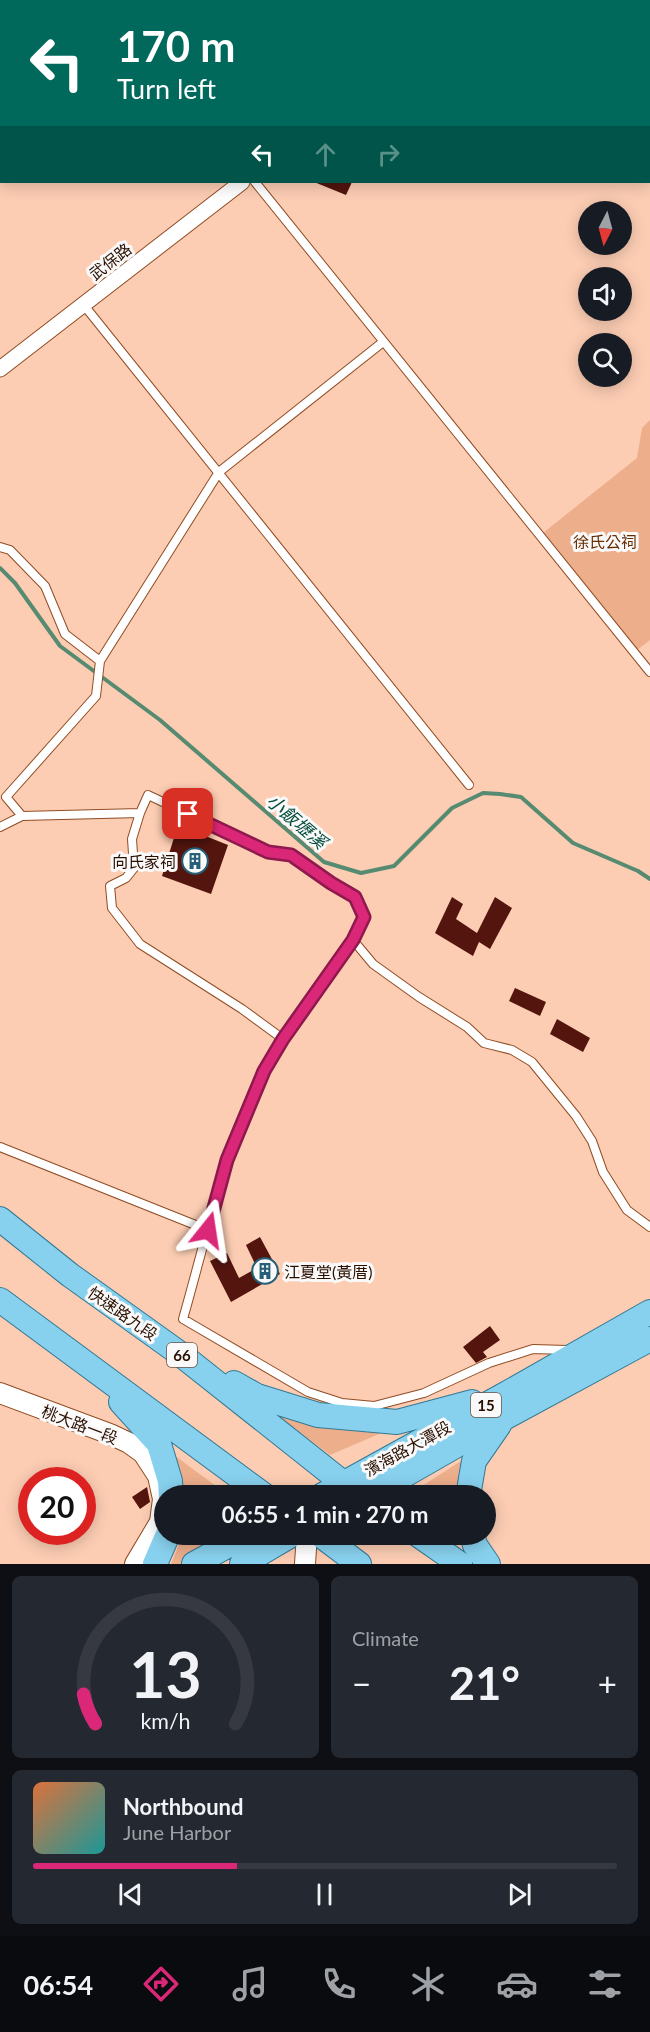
<!DOCTYPE html>
<html lang="en">
<head>
<meta charset="utf-8">
<style>
	:root { --surface:#171b24; --page:#242831; --text:#f1f3f6; --muted:#9ea1a6; --line:#363941; --accent:#db2777 }
	body { margin:0; font-family:Lato,"Noto Sans TC",sans-serif; background:var(--page); color:var(--text); height:100vh; display:flex; flex-direction:column; font-size:22px; white-space:nowrap }
	* { box-sizing:border-box; margin:0 }
	p { font-size:20px; color:var(--muted) }
	.icon { flex:none; width:33px; height:33px; fill:none; stroke:currentColor; stroke-width:2; stroke-linecap:round; stroke-linejoin:round }
	.map { position:relative; height:1564px; overflow:hidden }
	.panel { display:flex; flex-direction:column; gap:12px; padding:12px; background:#0d0f14; flex:1 }
	.panel>* { flex:none }
	.guide { position:absolute; left:0px; top:0px; width:651px; height:183px; box-shadow:0 3px 15px #0003; background:#00695c; color:#fff; overflow:hidden }
	.needle { width:39px; rotate:186deg }
	.tools { position:absolute; left:578px; top:201px; display:grid; gap:12px }
	.tools a { display:grid; place-items:center; width:54px; height:54px; border-radius:50%; background:var(--surface); box-shadow:0 3px 15px #0003; font-size:30px }
	.speed { position:absolute; left:18px; top:1467px; display:flex; gap:12px; font-size:30px; font-weight:700; text-align:center }
	.speed>* { display:grid; place-content:center; width:78px; height:78px; border-radius:50%; background:var(--surface); box-shadow:0 3px 15px #0003; line-height:1 }
	.speed .limit { border:9px solid #d22; background:#fff; color:#111 }
	.pin { position:absolute; display:grid; place-items:center; width:51px; height:51px; color:#fff; margin:-26px; border-radius:12px; box-shadow:0 3px 9px #0006 }
	.me { position:absolute; width:66px; margin:-33px; rotate:15deg; stroke-linejoin:round; filter:drop-shadow(0 0 4px #0008) }
	.turn { display:flex; align-items:center; gap:21px; height:126px; padding:0 18px; font-size:27px }
	.turn .icon { width:78px; height:78px; stroke-width:2.5 }
	.turn b { display:block; font-size:42px; line-height:51px }
	.lanes { display:flex; align-items:center; height:57px; padding:0 18px; background:#0003; justify-content:center; gap:30px; direction:ltr }
	.lanes .off { opacity:.35 }
	.big { font-size:45px; font-weight:700; line-height:1.1 }
	.panel .card { flex:1; display:flex; flex-direction:column; justify-content:center; gap:9px; min-width:0; padding:0 21px; border-radius:9px; background:var(--page) }
	.panel .dial { align-items:center; gap:0 }
	.dial svg { height:156px; overflow:visible; fill:none; stroke:var(--line); stroke-width:7; stroke-linecap:round; text-anchor:middle }
	.dial text { fill:var(--text); stroke:none }
	.song { display:flex; align-items:center; gap:18px }
	.cover { width:72px; height:72px; border-radius:9px; background:linear-gradient(135deg,hsl(20 70% 55%),hsl(180 70% 35%)) }
	.played { height:6px; border-radius:3px; background:linear-gradient(90deg,var(--accent) 35%,var(--line) 35%) }
	.keys { display:flex; justify-content:space-around; direction:ltr }
	.heat { display:flex; justify-content:space-between; align-items:center; font-size:33px; direction:ltr }
	.panel .tiles { flex:1; display:grid; gap:12px; grid-template-columns:1fr 1fr }
	.card:last-child { grid-column:span 2 }
	.trip { position:absolute; left:154px; top:1485px; width:342px; height:60px; border-radius:30px; background:var(--surface); box-shadow:0 3px 15px #0003; font-weight:700; line-height:60px; text-align:center }
	.menu { display:flex; height:96px; justify-content:space-around; align-items:center; background:#090b0e; color:var(--muted) }
	.menu .icon { width:42px; height:42px }
	.menu .selected { color:var(--accent) }
	.menu b { font-size:27px; color:var(--text) }
	.map>svg:first-child { display:block }
</style>
</head>
<body>
<div class="map">
<svg width="650" height="1564" viewBox="0 0 650 1564">
	<rect width="100%" height="100%" fill="#fccdb3"/>
	<path fill="#edae8c" d="M650,420V640L637,650L543,533L637,458L642,428Z
		M276,1414L386,1431L330,1455Z
		M174,1455L228,1495H183Z
		M461,1461L456,1495H408Z
		M183,1535H233L186,1564H171Z"/>
	<g fill="none" stroke-linecap="round" stroke-linejoin="round">
		<path stroke="#568a71" stroke-width="4" d="M0,568L15,583L60,646L160,720L324,862L361,873L394,866L452,808L483,793L500,794L521,797L573,843L638,871L650,879"/>
	</g>
	<path fill="#53150e" d="M314,182H352L346,195Z
		M178,825L228,845L211,894L162,876Z
		M452,897L463,904L456,919L477,933L495,897L512,908L490,949L479,942L473,956L435,933Z
		M515,988L546,1002L540,1016L509,1001Z
		M557,1019L590,1038L583,1052L550,1034Z
		M260,1237L280,1274L231,1302L210,1261L227,1253L239,1278L257,1268L246,1245Z
		M490,1326L500,1340L483,1352L487,1357L476,1363L463,1347Z
		M147,1487L150,1502L140,1509L132,1497Z"/>
	<g fill="none" stroke-linecap="round" stroke-linejoin="round">
		<g stroke="#904c23" stroke-width="10">
			<path id="service" d="M114,0L116,2
				M255,182L650,672
				M83,304L469,785
				M0,547L10,550L45,586L65,634L100,661
				M140,813L132,839L134,868L126,878L110,886L112,908L140,944L242,1009L283,1039
				M22,816L6,797L96,696L100,661L219,472L383,342
				M0,827L22,816L140,813L148,795L269,852L291,855L331,883L355,897L364,917C339,973 292,1016 264,1071C225,1149 207,1235 183,1319L308,1392L342,1403L374,1406L424,1393L489,1363L533,1349L567,1350
				M353,940L373,964L419,997L467,1027L484,1043L512,1050L532,1062L576,1116L592,1141L603,1172L627,1210L650,1227
				M0,1147L208,1230"/>
		</g>
		<g stroke="#904c23" stroke-width="17">
			<path id="minor" d="M470,2L472,0
				M0,369L242,182"/>
		</g>
		<g stroke="#904c23" stroke-width="22">
			<path id="tertiary" d="M0,1393L110,1434L129,1443L143,1453L158,1476L163,1499L160,1522L135,1564
				M305,1564L307,1534"/>
		</g>
		<g stroke="#337994" stroke-width="26">
			<path id="primary" d="M0,1219L70,1275L179,1353L343,1483L360,1496
				M0,1300L265,1496
				M234,1383L257,1396L318,1415L397,1422L472,1402
				M121,1402L159,1444L170,1481L171,1496
				M321,1496L504,1395L650,1312
				M368,1496L504,1418L650,1339
				M468,1496L474,1461L499,1425
				M319,1534L359,1564
				M417,1534L460,1564
				M472,1534L475,1545L488,1564
				M155,1564L168,1534
				M194,1564L249,1534
				M242,1564L293,1534"/>
		</g>
		<use href="#service" stroke="#fff" stroke-width="8"/>
		<use href="#minor" stroke="#fff" stroke-width="15"/>
		<use href="#tertiary" stroke="#fff" stroke-width="20"/>
		<use href="#primary" stroke="#88d1ee" stroke-width="24"/>
	</g>
	<g fill="none" stroke-linecap="round" stroke-linejoin="round">
		<g stroke="#8e194d" stroke-width="15">
			<path id="route" d="M188,814L268,852L291,855L331,883L355,897L364,917L353,940L283,1039L264,1071L227,1160L208,1230"/>
		</g>
		<use href="#route" stroke="#db2777" stroke-width="10"/>
	</g>
	<defs>
		<g id="building-ring" transform="scale(1.35)"><circle r="9.5" fill="#f9f9f9" stroke="#255f78" stroke-width="1.5"/><path d="M-4-6H4V6H1V3H-1V6H-4ZM-2.5-4.3h1.7v1.8h-1.7ZM.8-4.3h1.7v1.8H.8ZM-2.5-1h1.7V.8h-1.7ZM.8-1h1.7V.8H.8Z" fill="#255f78"/></g>
	</defs>
	<g fill-rule="evenodd">
		<use href="#building-ring" x="195" y="861"/>
		<use href="#building-ring" x="265" y="1271"/>
	</g>
	<g text-anchor="middle" dominant-baseline="central" stroke-width="6" stroke-linejoin="round" paint-order="stroke">
		<g fill="#f9f9f9" stroke="#68554b" stroke-width="1.5">
			<rect x="167" y="1343" width="30" height="24" rx="4.5"/>
			<rect x="471" y="1393" width="30" height="24" rx="4.5"/>
		</g>
		<g font-size="15" font-weight="bold" fill="#2a0f01">
			<text x="182" y="1355">66</text>
			<text x="486" y="1405">15</text>
		</g>
		<g font-size="16" fill="#2a0f01" stroke="#f9f9f9">
			<text transform="translate(110 261) rotate(-38)">武保路</text>
			<text transform="translate(123 1313) rotate(35)">快速路九段</text>
			<text transform="translate(80 1424) rotate(21)">桃大路一段</text>
			<text transform="translate(407 1448) rotate(-29)">濱海路大潭段</text>
		</g>
		<g font-size="16" fill="#682d00" stroke="#f9f9f9">
			<text x="605" y="541">徐氏公祠</text>
		</g>
		<g font-size="16" fill="#2a0f01" stroke="#f9f9f9" text-anchor="end">
			<text x="176" y="861">向氏家祠</text>
			<text x="284" y="1271" text-anchor="start">江夏堂(黃厝)</text>
		</g>
		<g font-size="18" font-style="italic" fill="#004b39" stroke="#f9f9f9">
			<text transform="translate(297 821) rotate(41)">小飯壢溪</text>
		</g>
	</g>
</svg>
<div class="tools">
<a><svg class="needle" viewBox="-14 -14 28 28"><path d="M0-13l5 13h-10z" fill="#e53935"/><path d="M0 13l5-13h-10z" fill="#9ea1a6"/></svg></a>
<a><svg class="icon" aria-label="sound" viewBox="0 0 24 24"><path d="M4 9h4l5-4v14l-5-4H4zM17 9q2 3 0 6"/></svg></a>
<a><svg class="icon" aria-label="search" viewBox="0 0 24 24"><circle cx="10" cy="10" r="6"/><path d="M15 15l6 6"/></svg></a>
</div>
<div class="speed"><div class="limit">20</div></div>
<div class="pin" style="left:188px;top:814px;background:#d93025"><svg class="icon" aria-label="arrive" viewBox="0 0 24 24"><path d="M6 21V4h12l-3 4 3 4H6"/></svg></div>
<svg class="me" style="left:208px;top:1230px" viewBox="-20 -20 40 40"><path d="M0-17L14 15 0 8-14 15z" fill="#db2777" stroke="#fff" stroke-width="4"/></svg>
<div class="trip">06:55 · 1 min · 270 m</div>
<div class="guide">
<div class="turn"><svg class="icon" aria-label="left" viewBox="0 0 24 24"><path d="M17 20v-9H6M10 6l-5 5 5 5"/></svg><div><b>170 m</b>Turn left</div></div>
<div class="lanes"><svg class="icon" aria-label="left" viewBox="0 0 24 24"><path d="M17 20v-9H6M10 6l-5 5 5 5"/></svg><svg class="icon off" aria-label="ahead" viewBox="0 0 24 24"><path d="M12 20V5M6 11l6-6 6 6"/></svg><svg class="icon off" aria-label="right" viewBox="0 0 24 24"><path d="M7 20v-9h11M14 6l5 5-5 5"/></svg></div>
</div>
</div>
<section class="panel">
<div class="tiles">
<div class="card dial"><svg viewBox="0 0 100 80">
<path d="M14 69A42 42 0 1 1 86 69"/>
<path d="M14 69A42 42 0 0 1 8 54" stroke="#db2777"/>
<text x="50" y="56" font-size="32" font-weight="700">13</text>
<text x="50" y="72" font-size="11">km/h</text>
</svg></div>
<div class="card"><p>Climate</p>
<div class="heat"><a>−</a><b class="big">21°</b><a>+</a></div>
</div>
<div class="card">
<div class="song"><i class="cover"></i><div><b>Northbound</b><p>June Harbor</p></div></div>
<div class="played"></div>
<div class="keys"><svg class="icon" aria-label="previous" viewBox="0 0 24 24"><path d="M18 5L8 12l10 7zM5 5v14"/></svg><svg class="icon" aria-label="pause" viewBox="0 0 24 24"><path d="M8 5v14M16 5v14"/></svg><svg class="icon" aria-label="next" viewBox="0 0 24 24"><path d="M6 5l10 7-10 7zM19 5v14"/></svg></div>
</div>
</div>
</section>
<nav class="menu">
<b>06:54</b>
<svg class="icon selected" aria-label="directions" viewBox="0 0 24 24"><path d="M12 3l9 9-9 9-9-9zM9 14v-3h6M13 9l2 2-2 2"/></svg>
<svg class="icon" aria-label="music" viewBox="0 0 24 24"><path d="M9 18V5l10-2v13"/><circle cx="6" cy="18" r="3"/><circle cx="16" cy="16" r="3"/></svg>
<svg class="icon" aria-label="phone" viewBox="0 0 24 24"><path d="M5 4h4l2 5-3 2q2 4 5 5l2-3 5 2v4C11 20 4 13 5 4z"/></svg>
<svg class="icon" aria-label="climate" viewBox="0 0 24 24"><path d="M12 3v18M4 7l16 10M4 17L20 7"/></svg>
<svg class="icon" aria-label="car" viewBox="0 0 24 24"><path d="M5 17H2v-5l4-1 3-4h7l3 4 3 1v5h-3M9 17h6M6 11h13"/><circle cx="7" cy="17" r="2"/><circle cx="17" cy="17" r="2"/></svg>
<svg class="icon" aria-label="filters" viewBox="0 0 24 24"><path d="M4 7h16M4 17h16"/><circle cx="9" cy="7" r="2"/><circle cx="15" cy="17" r="2"/></svg>
</nav>
</body>
</html>
